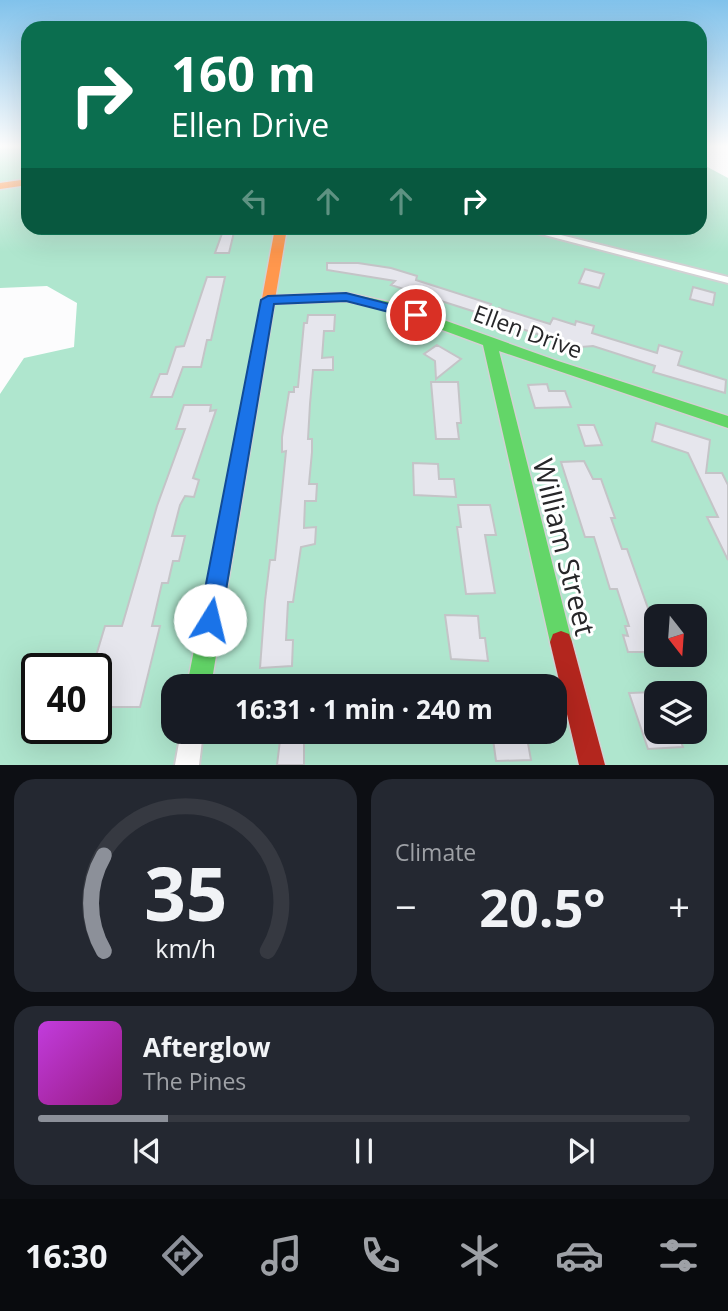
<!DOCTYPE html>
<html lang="en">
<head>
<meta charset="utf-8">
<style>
	:root { --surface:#171b24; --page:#242831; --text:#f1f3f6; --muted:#9ea1a6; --line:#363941; --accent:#8c9099 }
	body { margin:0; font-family:"Open Sans",sans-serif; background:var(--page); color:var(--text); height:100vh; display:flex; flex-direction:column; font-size:26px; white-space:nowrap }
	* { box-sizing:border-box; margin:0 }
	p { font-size:23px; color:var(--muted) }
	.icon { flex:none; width:38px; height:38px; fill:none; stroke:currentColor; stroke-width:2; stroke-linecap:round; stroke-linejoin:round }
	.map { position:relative; height:765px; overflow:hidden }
	.drawer { display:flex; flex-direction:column; gap:14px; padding:14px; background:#0d0f14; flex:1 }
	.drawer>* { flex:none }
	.banner { position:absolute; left:21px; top:21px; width:686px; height:214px; border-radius:21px; box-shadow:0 7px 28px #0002; background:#0b6e4f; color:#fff; overflow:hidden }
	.needle { width:46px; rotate:163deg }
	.buttons { position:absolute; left:644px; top:604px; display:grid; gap:14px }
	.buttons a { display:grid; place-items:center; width:63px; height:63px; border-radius:14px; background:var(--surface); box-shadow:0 7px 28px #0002; font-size:35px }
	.speed { position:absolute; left:21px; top:653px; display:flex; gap:14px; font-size:35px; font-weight:700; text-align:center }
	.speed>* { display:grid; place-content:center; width:91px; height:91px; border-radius:50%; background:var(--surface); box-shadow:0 7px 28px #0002; line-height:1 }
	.speed .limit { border:4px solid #111; border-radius:10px; background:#fff; color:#111 }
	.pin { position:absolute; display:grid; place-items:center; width:60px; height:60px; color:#fff; margin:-30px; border:4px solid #fff; border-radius:50%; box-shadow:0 2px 7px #0007 }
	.me { position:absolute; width:77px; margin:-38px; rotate:9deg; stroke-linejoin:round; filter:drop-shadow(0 0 5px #0008) }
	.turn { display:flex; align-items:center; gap:24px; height:147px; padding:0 35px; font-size:32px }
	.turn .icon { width:91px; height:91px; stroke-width:2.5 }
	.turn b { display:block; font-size:49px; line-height:60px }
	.lanes { display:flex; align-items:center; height:66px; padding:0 35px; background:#0003; justify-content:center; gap:35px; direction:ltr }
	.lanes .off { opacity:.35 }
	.big { font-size:52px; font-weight:700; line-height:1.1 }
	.drawer .card { flex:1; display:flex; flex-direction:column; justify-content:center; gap:10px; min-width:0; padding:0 24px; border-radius:21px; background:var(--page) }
	.drawer .dial { align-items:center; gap:0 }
	.dial svg { height:182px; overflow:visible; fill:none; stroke:var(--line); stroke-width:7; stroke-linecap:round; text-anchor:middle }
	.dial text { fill:var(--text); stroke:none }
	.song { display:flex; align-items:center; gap:21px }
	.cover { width:84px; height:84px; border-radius:10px; background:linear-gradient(135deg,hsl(290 70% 55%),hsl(310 70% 35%)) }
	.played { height:7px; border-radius:4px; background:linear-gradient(90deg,var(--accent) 20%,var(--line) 20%) }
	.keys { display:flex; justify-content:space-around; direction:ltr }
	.heat { display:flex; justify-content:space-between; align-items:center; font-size:38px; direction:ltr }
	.drawer .tiles { flex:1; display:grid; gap:14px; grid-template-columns:1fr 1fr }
	.card:last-child { grid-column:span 2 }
	.trip { position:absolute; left:161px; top:674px; width:406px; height:70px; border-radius:21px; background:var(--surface); box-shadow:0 7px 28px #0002; font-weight:700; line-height:70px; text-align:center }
	.tab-bar { display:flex; height:112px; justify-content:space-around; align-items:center; background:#090b0e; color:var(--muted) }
	.tab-bar .icon { width:49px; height:49px }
	.tab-bar .active { color:var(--accent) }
	.tab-bar b { font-size:32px; color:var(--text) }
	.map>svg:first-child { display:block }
</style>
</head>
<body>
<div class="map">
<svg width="728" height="765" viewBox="0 0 728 765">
	<rect width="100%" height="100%" fill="#fcfcfd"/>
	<path fill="#afe6ce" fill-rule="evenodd" d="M0,145H28V228H700V163L728,178V765H0V394L24,358L74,347L77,303L47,286L0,288ZM656,616H695V654H656ZM37,668H96V728H37ZM173,686H555V732H173ZM656,693H695V732H656Z"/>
	<path fill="#e6e6ed" stroke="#c4c4c7" stroke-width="2" d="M224,228H235L229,253H215Z
		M327,263H358L391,268L417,276L416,280L491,304L485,315L391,285L395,281L327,270Z
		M585,269L604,274L599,288L579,283Z
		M207,277H225L211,340H207L201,367H183L172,397H151L160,374H167L176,347L184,346Z
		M693,287L715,293L713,305L690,299Z
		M499,308L550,324L553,318L575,325L576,321L594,326L592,333L657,353L659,345L682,352L678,365L726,380L725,393L653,372L655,366L593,346L581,347L543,336L492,319Z
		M308,315H335L334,331H324L322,358L333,357V370H313L310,404L308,439H312V452L309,484H317L316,501H305L304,528L316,527L315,544L301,547L293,602H288L286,640H293L292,666L260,668L265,601L270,560H275L280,511L286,451L282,452V437L289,392H294V387H298L304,323H307Z
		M437,345L461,359L436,379L435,361L424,354Z
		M431,382H458L461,423H457L459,439H436Z
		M547,384L549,391H565L571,407L535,408L528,385Z
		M184,405H211L210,411L216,410L193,478L199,480L194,497L185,496L180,505L172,536H185L179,561H173L168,583H162L152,626H160L140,707H96V656L105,626H122L157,506L185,429H176Z
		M656,423L710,440L706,473H722L728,485V560L707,517H718L688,453L652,441Z
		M578,425H594L602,445L585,446Z
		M584,461L593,479H601L615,518H611L622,549H627L649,611H652L656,623V652H628L623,635L628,636L625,626H629L617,589H610L594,537H585L561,462Z
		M413,463L438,464L439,479H454L456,497L414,495Z
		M458,505H490L496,535H485L495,593L466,594L457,527H461Z
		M445,615L478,616L480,638H485L488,661L451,659Z
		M629,693L656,692V732H677L683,747L648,749Z
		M281,732H304V765H277Z
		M492,732H526L531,760L496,761Z"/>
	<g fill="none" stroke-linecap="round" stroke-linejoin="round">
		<g stroke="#d2d2d4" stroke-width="4">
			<path id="street" d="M518,228H533L728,277V283Z
				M181,732H203L199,765H175Z"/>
		</g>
		<g stroke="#d2d2d4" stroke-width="3">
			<path id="fast" d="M346,293L399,304L555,360L728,416V428L499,351L572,642L569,650L561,653L553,650L550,642L483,345L391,311L346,301L268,304L261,300L268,296Z
				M259,348L266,353L211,686H187L252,353Z"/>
		</g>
		<g stroke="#d2d2d4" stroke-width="3">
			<path id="slow" d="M28,179V185L0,189V183Z
				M275,228H287L266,353L259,358L252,353Z"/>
		</g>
		<g stroke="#d2d2d4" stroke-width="3">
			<path id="jam" d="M561,631L569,634L572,642L605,765H579L550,642L553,634Z"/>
		</g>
		<use href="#street" fill="#fff" fill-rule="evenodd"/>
		<use href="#fast" fill="#63d668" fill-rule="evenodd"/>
		<use href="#slow" fill="#ff974d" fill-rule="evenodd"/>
		<use href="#jam" fill="#b3261e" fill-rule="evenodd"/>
	</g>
	<linearGradient id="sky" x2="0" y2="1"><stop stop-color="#81c2eb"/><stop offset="0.58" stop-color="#fefefe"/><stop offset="1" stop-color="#fefefe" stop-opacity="0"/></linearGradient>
	<rect width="728" height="252" fill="url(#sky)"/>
	<path fill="#1a73e8" stroke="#114b97" stroke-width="2" d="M346,293L421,312L423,315L416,319L346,301L274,304L221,620L218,628L210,631L202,628L199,620L261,300L268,296Z"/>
	<g text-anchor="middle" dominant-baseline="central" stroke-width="6" stroke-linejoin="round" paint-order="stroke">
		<g font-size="23" fill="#272729" stroke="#fff">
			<text transform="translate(528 331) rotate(20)">Ellen Drive</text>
		</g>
		<g font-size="28" fill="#272729" stroke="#fff">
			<text transform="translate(565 547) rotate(76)">William Street</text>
		</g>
	</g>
</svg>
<div class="buttons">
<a><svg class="needle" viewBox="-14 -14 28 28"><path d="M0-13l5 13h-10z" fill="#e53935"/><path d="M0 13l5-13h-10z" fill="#9ea1a6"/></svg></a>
<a><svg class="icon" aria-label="layers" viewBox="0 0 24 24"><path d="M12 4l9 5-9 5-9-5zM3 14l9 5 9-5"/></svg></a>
</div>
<div class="speed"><div class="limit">40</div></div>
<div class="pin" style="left:416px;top:315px;background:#d93025"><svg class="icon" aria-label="arrive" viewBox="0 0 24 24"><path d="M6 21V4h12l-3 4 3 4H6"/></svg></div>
<svg class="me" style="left:210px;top:620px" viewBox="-20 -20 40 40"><circle r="19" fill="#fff"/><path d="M0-13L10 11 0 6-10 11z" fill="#1a73e8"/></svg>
<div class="trip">16:31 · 1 min · 240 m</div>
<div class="banner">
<div class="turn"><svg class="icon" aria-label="right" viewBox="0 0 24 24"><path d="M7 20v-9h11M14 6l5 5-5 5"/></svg><div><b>160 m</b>Ellen Drive</div></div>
<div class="lanes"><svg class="icon off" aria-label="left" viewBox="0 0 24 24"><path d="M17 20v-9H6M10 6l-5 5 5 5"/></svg><svg class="icon off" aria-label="ahead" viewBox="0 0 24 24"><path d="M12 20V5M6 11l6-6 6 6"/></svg><svg class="icon off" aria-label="ahead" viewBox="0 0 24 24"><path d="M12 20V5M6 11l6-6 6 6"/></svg><svg class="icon" aria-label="right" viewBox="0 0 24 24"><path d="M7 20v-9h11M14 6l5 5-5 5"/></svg></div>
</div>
</div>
<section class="drawer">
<div class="tiles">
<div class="card dial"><svg viewBox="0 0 100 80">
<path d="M14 69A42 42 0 1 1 86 69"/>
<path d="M14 69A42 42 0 0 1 14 27" stroke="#8c9099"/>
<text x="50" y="56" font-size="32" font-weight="700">35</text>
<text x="50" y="72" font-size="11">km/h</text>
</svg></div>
<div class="card"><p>Climate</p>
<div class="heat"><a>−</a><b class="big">20.5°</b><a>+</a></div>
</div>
<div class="card">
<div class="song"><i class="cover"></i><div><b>Afterglow</b><p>The Pines</p></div></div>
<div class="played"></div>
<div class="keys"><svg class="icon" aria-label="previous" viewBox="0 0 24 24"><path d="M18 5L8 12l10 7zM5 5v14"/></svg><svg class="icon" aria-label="pause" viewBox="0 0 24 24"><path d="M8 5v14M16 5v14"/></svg><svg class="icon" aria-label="next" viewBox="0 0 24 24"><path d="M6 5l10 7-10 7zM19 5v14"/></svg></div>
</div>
</div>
</section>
<nav class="tab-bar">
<b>16:30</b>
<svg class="icon active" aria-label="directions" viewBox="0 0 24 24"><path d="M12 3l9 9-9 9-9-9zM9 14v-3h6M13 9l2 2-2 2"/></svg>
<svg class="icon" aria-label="music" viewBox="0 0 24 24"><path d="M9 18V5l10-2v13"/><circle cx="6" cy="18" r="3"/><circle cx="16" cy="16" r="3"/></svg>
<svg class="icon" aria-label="phone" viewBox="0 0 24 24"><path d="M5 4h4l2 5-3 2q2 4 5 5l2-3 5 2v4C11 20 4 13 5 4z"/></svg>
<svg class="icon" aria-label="climate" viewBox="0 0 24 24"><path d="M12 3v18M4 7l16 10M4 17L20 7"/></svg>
<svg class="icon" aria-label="car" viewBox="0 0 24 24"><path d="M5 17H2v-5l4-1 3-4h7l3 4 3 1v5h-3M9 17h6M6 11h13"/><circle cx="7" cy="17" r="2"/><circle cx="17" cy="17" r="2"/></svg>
<svg class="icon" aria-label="filters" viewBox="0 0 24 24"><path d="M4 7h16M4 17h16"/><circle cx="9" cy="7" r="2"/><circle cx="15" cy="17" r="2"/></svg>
</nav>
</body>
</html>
